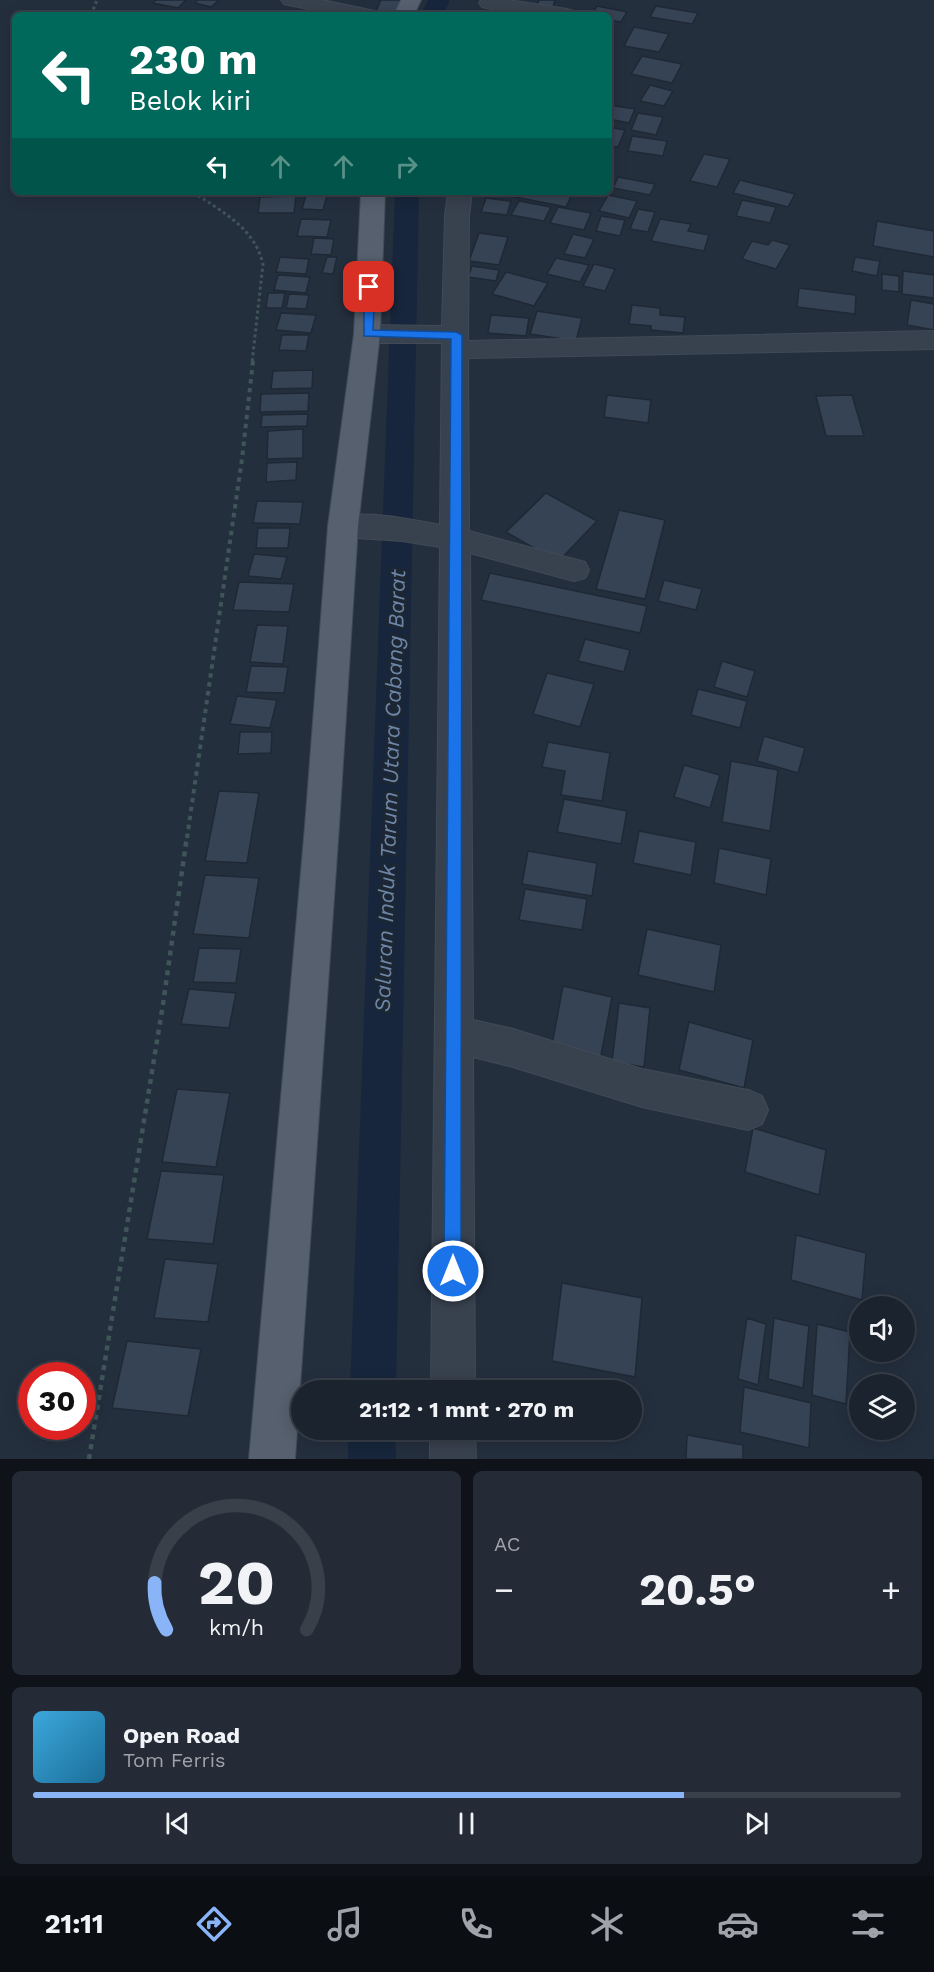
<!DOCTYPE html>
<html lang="id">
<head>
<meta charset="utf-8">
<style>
	:root { --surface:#1b232e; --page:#242b36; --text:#f1f3f6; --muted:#a0a4aa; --line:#39404a; --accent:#8ab4f8 }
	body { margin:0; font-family:"Work Sans",sans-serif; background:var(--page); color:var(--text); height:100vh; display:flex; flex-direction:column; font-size:22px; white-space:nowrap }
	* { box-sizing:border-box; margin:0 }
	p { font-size:20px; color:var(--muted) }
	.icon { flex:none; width:33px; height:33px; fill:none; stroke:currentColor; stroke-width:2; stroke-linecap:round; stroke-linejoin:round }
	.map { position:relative; height:1459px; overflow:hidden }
	.drawer { display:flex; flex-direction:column; gap:12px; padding:12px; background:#0f1319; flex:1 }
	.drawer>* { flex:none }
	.top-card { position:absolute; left:12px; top:12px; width:600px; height:183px; border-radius:9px; box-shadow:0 3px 15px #0003,0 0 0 2px var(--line); background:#00695c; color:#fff; overflow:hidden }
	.fabs { position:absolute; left:849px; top:1296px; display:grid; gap:12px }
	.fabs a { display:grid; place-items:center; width:66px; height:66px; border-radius:50%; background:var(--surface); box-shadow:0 3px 15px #0003,0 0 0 2px var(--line); font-size:30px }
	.speed { position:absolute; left:18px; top:1362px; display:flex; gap:12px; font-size:30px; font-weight:700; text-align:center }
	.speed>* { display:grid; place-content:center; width:78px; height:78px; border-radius:50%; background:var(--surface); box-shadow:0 3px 15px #0003,0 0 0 2px var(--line); line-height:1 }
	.speed .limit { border:9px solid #d22; background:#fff; color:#111 }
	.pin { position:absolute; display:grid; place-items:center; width:51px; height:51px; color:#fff; margin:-26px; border-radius:12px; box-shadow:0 3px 9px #0006 }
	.me { position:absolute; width:66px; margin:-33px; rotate:0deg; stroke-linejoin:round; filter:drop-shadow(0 0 4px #0008) }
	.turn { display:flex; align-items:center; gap:21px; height:126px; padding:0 18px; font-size:27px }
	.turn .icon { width:78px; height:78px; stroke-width:2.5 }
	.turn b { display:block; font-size:42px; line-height:51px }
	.lanes { display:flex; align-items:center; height:57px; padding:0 18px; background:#0003; justify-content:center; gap:30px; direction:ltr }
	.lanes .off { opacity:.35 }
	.big { font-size:45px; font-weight:700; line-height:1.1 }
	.drawer .tile { flex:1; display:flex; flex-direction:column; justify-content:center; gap:9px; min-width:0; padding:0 21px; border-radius:9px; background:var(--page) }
	.drawer .dial { align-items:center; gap:0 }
	.dial svg { height:156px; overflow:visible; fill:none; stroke:var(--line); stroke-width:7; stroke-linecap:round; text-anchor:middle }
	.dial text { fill:var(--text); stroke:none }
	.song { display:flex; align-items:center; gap:18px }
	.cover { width:72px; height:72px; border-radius:9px; background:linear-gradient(135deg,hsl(200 70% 55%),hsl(200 70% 35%)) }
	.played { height:6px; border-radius:3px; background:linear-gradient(90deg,var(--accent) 75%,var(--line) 75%) }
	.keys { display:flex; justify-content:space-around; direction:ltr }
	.heat { display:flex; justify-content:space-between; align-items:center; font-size:33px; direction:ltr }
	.drawer .tiles { flex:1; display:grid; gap:12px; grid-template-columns:1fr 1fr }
	.tile:last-child { grid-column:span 2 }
	.trip { position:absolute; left:291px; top:1380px; width:351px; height:60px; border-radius:30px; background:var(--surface); box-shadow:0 3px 15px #0003,0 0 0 2px var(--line); font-weight:700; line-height:60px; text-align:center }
	.tab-bar { display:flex; height:96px; justify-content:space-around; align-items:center; background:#0b0e12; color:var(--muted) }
	.tab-bar .icon { width:42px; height:42px }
	.tab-bar .current { color:var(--accent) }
	.tab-bar b { font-size:27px; color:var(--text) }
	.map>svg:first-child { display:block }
</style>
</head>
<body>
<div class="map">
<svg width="934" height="1459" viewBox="0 0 934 1459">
	<rect width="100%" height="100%" fill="#242f3e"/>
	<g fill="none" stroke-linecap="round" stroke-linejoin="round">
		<path fill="#17263c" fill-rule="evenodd" d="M428,0H450L443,15H421Z
			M395,192H419L396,1390H350Z
			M348,1430H395L396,1459H348Z"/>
	</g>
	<path fill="#364354" stroke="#1f2835" stroke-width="1.5" d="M156,0H186L178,8L153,3Z
		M198,0H219L211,7L195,3Z
		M381,0H405L399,14L376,11Z
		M539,0H555L553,7L537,6Z
		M597,6L627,12L621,22L609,20V15H591Z
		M656,6L698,13L692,24L650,17Z
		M634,27L669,34L659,52L624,46Z
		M642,56L682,64L672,83L631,74Z
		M650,85L673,91L664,106L640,101Z
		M609,105L635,109L629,123L609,119Z
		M638,113L663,117L656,135L631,130Z
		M609,127L625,130L618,147L609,146Z
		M632,136L667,141L663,156L628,151Z
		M704,154L730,159L717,187L690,181Z
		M618,177L655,184L650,195L613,188Z
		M740,180L795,194L788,207L733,193Z
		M307,192H328L323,210L302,209Z
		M502,192H548L571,197L566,207L501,194Z
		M608,195L637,201L629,218L599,211Z
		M296,196L294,213H258L260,197Z
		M486,198L511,201L507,215L481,212Z
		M742,200L776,207L770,223L736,216Z
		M519,201L551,207L544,221L511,215Z
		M558,207L591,213L584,230L550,223Z
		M638,209L655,212L648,232L630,229Z
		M601,216L625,220L620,236L596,231Z
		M301,219L331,220L327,237L297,236Z
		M660,219L691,224L688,231L709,235L704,251L651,241Z
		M877,221L934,231V257L873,246Z
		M479,233L508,237L499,265L469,261Z
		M573,234L594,239L585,258L564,254Z
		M314,238L334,239L331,255L311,254Z
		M772,240L790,245L776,269L742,259L752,241L768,245Z
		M280,257L309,259L306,274L276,272Z
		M327,257H337L333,274L322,273Z
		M855,257L880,261L877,276L852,271Z
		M556,258L589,265L580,282L547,274Z
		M594,264L615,269L605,291L583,286Z
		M472,266L499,270L496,281L468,277Z
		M903,271L934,275V298L902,294Z
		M506,272L548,283L534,306L492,294Z
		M882,274L899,276V292L882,290Z
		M278,275L310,277L306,293L274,290Z
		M799,288L856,295L855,314L797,307Z
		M268,293H285L282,308H266Z
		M289,294L309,295L306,309L286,308Z
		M911,300L934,304V330L907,325Z
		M632,305L660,308V315L685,317L683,333L651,330V326L629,324Z
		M537,311L582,318L576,341L530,334Z
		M281,313L316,315L311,333L276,330Z
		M491,315L529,318L526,336L488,333Z
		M282,335H309L306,351L279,350Z
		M313,370L312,388L271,389L273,371Z
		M309,393L308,411L260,412L261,394Z
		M607,395L651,400L648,423L604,417Z
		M852,395L864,436H826L816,396Z
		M308,414L307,426L261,427L262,415Z
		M303,429V458L267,459L268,431Z
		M297,462L296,480L266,482L267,463Z
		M546,493L597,521L558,562L506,532Z
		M257,501L303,502L300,524L253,523Z
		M619,510L665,520L645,599L596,589Z
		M258,528H290L288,548H256Z
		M254,554L287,557L281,579L248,576Z
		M490,573L647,606L640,633L481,600Z
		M664,580L702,589L696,610L658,601Z
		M239,582L294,584L289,612L233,610Z
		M257,625L288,626L283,664L250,662Z
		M585,639L630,650L624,672L578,661Z
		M722,661L755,671L747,697L714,687Z
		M251,666L288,667L284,693L246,692Z
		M547,673L594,684L580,727L533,714Z
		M698,689L747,701L740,728L691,715Z
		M237,696L277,700L270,728L230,724Z
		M240,732H272L271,753L238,754Z
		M764,736L805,748L798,773L757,761Z
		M548,742L610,753L602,801L561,795L565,771L542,767Z
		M731,761L778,770L770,831L722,822Z
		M684,765L720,775L710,808L674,797Z
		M219,791L259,793L247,863L205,861Z
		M564,799L627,811L621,844L557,832Z
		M639,831L696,842L691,875L633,863Z
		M719,848L771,859L766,895L714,883Z
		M528,851L597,863L592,896L522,884Z
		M205,875L259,878L249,938L193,934Z
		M525,889L587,899L582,930L519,920Z
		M647,929L721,945L714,992L638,975Z
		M199,948L241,949L236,983L193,982Z
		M563,986L612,997L600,1061L551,1050Z
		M189,989L236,993L229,1028L181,1024Z
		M619,1003L650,1008L644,1067L612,1062Z
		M689,1022L753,1040L744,1088L679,1070Z
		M177,1089L230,1093L216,1167L162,1162Z
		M753,1128L826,1150L819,1195L745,1172Z
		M161,1171L224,1175L213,1244L147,1239Z
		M796,1235L866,1253L862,1300L791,1280Z
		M165,1259L218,1264L208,1322L154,1318Z
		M562,1283L642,1298L635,1377L552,1361Z
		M747,1318L766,1324L758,1385L738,1379Z
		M774,1318L809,1326L803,1388L768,1379Z
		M817,1324L850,1332L846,1404L812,1395Z
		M127,1341L201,1349L188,1416L112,1408Z
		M744,1387L811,1403L809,1448L740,1432Z
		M687,1435L743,1445V1459H686Z"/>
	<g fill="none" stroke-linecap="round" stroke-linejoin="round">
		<g stroke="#414a57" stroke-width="2">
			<path id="minor" d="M281,0H322L375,11L378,15H337L284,4Z
				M481,0H509L567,9L574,11L577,15C545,15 513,15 482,7L479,3Z
				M448,192H472L469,216L468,341L934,331V349L468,358L469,531L585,562L589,570L585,578L574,581L470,553L473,1020L513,1029L642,1069L748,1090L762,1096L768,1110L762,1124L748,1130L642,1107L513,1067L473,1057L475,1390H431L440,547L402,541L343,537L333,534L328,526L333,518C362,509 410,519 440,525L442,343H367L358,340L354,334L358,328L367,325L442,326L445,216Z
				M430,1430H475L476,1459H430Z"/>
		</g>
		<g stroke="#414a57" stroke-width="2">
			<path id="major" d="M401,0H421L414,15H394Z
				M361,192H385L380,334L358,526L339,826L295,1459H249L305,826L328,526L354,334Z"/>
		</g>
		<path stroke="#3f5557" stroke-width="3" stroke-dasharray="3 3" stroke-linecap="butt" d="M91,15L97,0
			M193,192C222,212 254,227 263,264L252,363"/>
		<path stroke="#3f5557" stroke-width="4" stroke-dasharray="4.5 4.5" stroke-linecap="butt" d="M187,838L242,459L253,361"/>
		<path stroke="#3f5557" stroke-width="4.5" stroke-dasharray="5 5" stroke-linecap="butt" d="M89,1459L163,1004L187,836"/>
		<use href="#minor" fill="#38414e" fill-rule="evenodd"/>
		<use href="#major" fill="#56606e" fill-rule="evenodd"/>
	</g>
	<path fill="#1a73e8" stroke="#114b97" stroke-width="1.5" d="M369,283L375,287L373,330L456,332L462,335L461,1271L459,1277L453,1280L446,1277L444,1271L451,339L364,336V287Z"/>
	<g text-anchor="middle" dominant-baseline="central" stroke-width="6" stroke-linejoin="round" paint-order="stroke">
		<g font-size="22" font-style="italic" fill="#6d86a8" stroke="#1d2633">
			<text transform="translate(390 791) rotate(-88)">Saluran Induk Tarum Utara Cabang Barat</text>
		</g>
	</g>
</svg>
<div class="fabs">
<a><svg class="icon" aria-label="sound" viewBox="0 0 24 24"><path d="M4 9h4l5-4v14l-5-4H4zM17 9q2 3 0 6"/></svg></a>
<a><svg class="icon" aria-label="layers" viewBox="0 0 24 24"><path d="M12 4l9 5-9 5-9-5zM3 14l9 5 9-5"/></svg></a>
</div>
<div class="speed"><div class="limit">30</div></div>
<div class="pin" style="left:369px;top:287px;background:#d93025"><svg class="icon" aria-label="arrive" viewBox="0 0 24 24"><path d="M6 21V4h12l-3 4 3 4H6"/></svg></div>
<svg class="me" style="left:453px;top:1271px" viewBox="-20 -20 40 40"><circle r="17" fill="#1a73e8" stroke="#fff" stroke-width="3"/><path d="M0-11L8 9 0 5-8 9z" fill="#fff"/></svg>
<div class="trip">21:12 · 1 mnt · 270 m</div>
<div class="top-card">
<div class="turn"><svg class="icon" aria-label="left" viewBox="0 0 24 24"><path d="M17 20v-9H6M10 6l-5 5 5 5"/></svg><div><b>230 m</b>Belok kiri</div></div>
<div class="lanes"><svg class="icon" aria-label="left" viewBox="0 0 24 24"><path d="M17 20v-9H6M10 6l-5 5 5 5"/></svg><svg class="icon off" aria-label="ahead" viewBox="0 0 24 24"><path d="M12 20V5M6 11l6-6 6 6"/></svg><svg class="icon off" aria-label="ahead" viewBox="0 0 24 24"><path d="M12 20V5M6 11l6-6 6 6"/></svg><svg class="icon off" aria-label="right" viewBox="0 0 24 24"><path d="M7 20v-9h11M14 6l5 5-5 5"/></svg></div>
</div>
</div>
<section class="drawer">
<div class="tiles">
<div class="tile dial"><svg viewBox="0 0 100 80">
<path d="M14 69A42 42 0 1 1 86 69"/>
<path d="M14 69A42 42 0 0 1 8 45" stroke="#8ab4f8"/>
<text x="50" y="56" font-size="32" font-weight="700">20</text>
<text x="50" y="72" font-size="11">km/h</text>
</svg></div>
<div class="tile"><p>AC</p>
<div class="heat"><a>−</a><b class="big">20.5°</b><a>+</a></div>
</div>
<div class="tile">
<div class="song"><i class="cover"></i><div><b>Open Road</b><p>Tom Ferris</p></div></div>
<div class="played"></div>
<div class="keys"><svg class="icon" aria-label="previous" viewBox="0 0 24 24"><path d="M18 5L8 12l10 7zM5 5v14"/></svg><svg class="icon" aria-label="pause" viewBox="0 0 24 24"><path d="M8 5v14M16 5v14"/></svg><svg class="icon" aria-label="next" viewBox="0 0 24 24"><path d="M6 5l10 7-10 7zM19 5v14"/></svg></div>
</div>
</div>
</section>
<nav class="tab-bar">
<b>21:11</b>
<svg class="icon current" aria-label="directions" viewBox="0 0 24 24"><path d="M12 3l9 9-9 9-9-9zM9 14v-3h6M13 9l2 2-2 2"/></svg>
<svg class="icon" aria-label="music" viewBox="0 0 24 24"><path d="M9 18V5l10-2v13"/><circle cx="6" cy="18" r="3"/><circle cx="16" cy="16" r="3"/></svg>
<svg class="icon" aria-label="phone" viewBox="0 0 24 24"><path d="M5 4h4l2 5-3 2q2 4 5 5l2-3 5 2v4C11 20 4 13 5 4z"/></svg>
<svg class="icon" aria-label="climate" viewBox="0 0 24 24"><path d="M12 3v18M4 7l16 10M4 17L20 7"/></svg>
<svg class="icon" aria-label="car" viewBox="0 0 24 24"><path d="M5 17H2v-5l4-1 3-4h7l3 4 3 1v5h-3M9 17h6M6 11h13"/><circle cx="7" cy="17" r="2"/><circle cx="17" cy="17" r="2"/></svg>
<svg class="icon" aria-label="filters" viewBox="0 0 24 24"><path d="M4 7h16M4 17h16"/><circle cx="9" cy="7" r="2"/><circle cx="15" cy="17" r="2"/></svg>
</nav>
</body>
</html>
